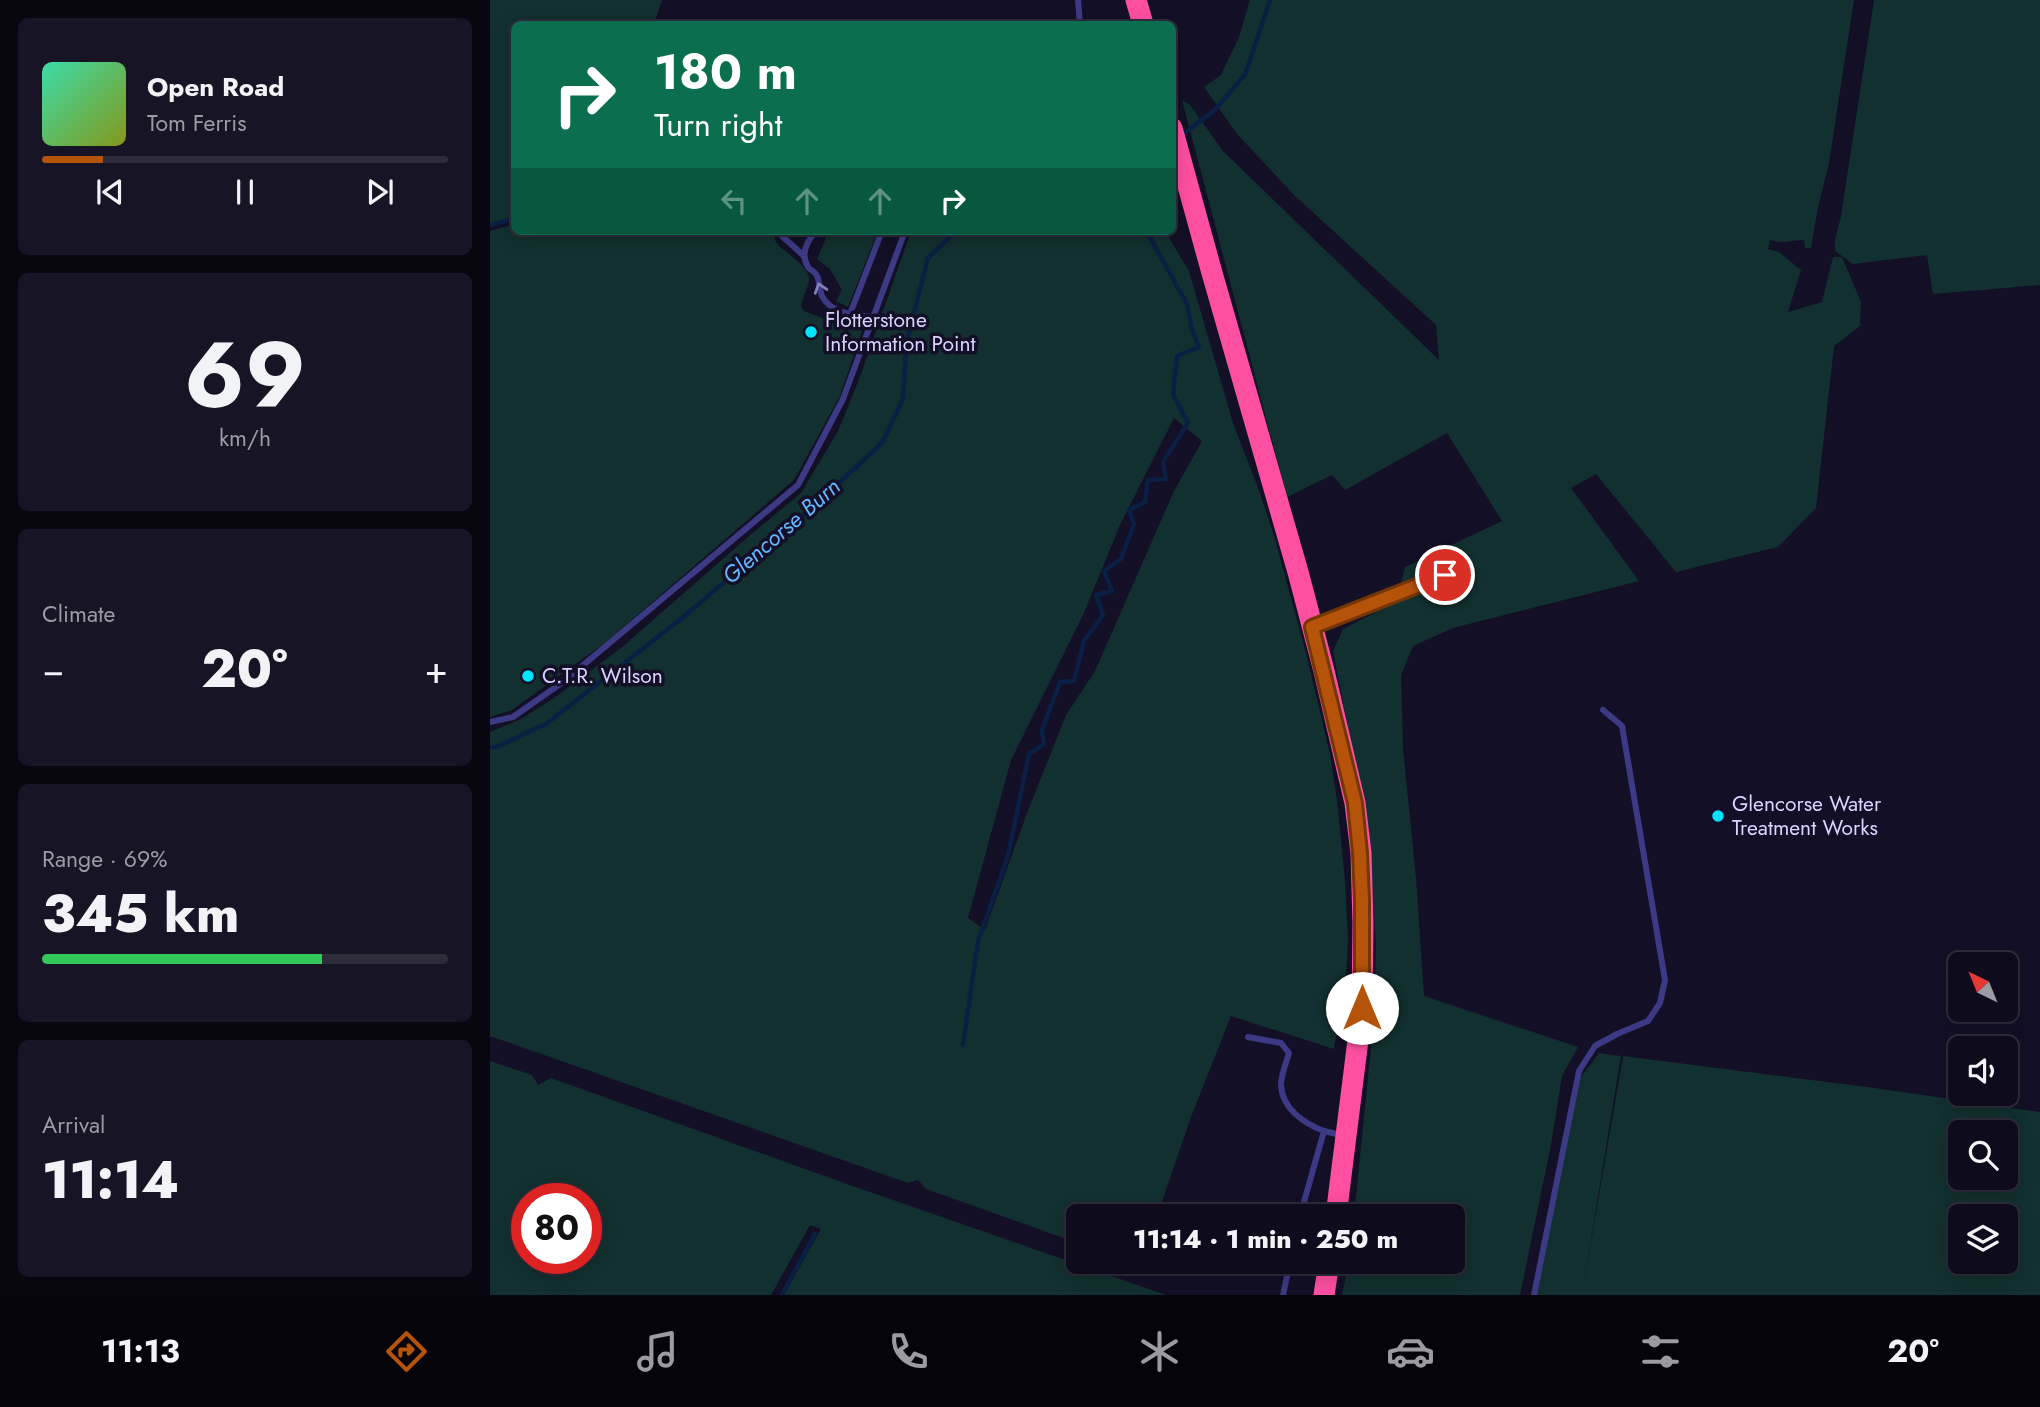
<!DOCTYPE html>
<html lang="en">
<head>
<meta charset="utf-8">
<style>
	:root { --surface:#0e0b1c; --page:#171425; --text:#f1f3f6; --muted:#9b9ba3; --line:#2e2b3b; --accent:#b45309 }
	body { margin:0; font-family:Jost,sans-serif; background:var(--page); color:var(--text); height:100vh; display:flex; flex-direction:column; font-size:26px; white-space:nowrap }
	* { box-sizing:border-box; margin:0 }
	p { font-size:23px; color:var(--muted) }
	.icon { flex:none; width:38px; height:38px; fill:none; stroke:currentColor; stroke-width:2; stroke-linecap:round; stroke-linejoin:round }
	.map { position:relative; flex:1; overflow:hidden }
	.side { display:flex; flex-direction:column; gap:18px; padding:18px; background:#08060f; width:490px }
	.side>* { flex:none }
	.hud { position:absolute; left:21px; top:21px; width:665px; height:214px; border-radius:10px; box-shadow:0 4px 18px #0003,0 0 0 2px var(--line); background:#0b6e4f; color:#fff; overflow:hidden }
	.needle { width:46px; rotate:317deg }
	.fabs { position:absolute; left:1458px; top:952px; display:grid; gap:14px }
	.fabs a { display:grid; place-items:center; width:70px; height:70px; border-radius:10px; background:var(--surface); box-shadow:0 4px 18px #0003,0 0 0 2px var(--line); font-size:35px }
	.speed { position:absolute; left:21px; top:1183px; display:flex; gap:14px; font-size:35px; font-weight:700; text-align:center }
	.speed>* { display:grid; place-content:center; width:91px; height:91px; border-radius:50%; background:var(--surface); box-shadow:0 4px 18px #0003,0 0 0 2px var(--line); line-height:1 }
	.speed .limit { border:10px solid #d22; background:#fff; color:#111 }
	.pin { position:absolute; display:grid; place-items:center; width:60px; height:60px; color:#fff; margin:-30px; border:4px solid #fff; border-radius:50%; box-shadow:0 2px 7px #0007 }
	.me { position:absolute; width:77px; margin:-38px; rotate:0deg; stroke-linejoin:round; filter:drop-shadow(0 0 5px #0008) }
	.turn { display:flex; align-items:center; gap:24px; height:147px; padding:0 28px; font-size:32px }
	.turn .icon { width:91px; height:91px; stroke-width:2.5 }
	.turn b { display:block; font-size:49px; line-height:60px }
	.lanes { display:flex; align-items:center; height:66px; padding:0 28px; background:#0003; justify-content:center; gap:35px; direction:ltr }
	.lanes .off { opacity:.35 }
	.big { font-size:52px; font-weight:800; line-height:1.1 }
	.side .card { flex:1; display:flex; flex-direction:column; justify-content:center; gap:10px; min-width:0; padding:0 24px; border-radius:10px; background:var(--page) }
	.side .dial { align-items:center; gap:0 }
	.dial b { font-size:91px; line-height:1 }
	.song { display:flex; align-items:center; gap:21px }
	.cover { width:84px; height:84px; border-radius:10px; background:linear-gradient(135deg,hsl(160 70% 55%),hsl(70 70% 35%)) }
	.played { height:7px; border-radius:4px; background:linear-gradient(90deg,var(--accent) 15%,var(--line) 15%) }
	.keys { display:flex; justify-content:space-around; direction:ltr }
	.heat { display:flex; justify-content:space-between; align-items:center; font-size:38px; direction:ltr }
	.charge { height:10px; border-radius:5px; background:linear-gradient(90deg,#34c759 69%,var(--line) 0) }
	.trip { position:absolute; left:576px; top:1204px; width:399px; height:70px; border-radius:10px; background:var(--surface); box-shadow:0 4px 18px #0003,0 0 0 2px var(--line); font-weight:800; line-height:70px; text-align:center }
	.tabs { display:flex; height:112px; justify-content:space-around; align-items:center; background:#06040b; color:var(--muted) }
	.tabs .icon { width:49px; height:49px }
	.tabs .current { color:var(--accent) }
	.tabs b { font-size:32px; color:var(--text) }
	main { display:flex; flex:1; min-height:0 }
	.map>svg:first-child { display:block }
</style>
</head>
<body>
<main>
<section class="side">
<div class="card">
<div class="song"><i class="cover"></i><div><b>Open Road</b><p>Tom Ferris</p></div></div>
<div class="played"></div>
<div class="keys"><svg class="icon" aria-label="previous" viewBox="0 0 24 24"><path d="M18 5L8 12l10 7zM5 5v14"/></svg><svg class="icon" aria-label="pause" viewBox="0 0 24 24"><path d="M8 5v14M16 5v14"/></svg><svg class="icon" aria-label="next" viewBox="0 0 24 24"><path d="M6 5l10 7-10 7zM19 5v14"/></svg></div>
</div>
<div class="card dial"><b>69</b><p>km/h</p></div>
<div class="card"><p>Climate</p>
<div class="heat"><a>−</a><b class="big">20°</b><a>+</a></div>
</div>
<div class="card"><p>Range · 69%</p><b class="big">345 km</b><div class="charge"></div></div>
<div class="card"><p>Arrival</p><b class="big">11:14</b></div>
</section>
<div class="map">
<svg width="1550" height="1295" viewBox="0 0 1550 1295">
	<rect width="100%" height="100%" fill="#130f26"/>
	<path fill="#12302f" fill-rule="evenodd" d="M0,0H172L164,24H24V217L0,223Z
		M760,0H1364L1339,163L1328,207L1321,248H1315L1314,240L1290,242L1280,240L1278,249L1289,252L1311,270L1298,312L1332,302L1343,257H1352L1371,302L1370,326L1344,346L1326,508L1288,547L1186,572L1106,474L1081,488L1149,581L963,628L923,646L911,675L913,749L926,878L934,996L1088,1047L1072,1076L1061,1145L1030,1295H852L859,1262H962V1216H864L884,1018L886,945L878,828L843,651L853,629L906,602L915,567L1012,521L957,433L855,490L842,475L797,497L692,100L700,105L733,151L949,360L946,325L804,195L747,134L714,87L731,75L749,37Z
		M1384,0H1550V285L1443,294L1437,255L1363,264L1345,251V240L1351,216Z
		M24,224V231H282C283,235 284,238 286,242C293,252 319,265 319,279C320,284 312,298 311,306L314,311L345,323L374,325L350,396L304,480L116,642L22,710L0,717V231Z
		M355,231H388L358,307L346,301L352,290L340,269L327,259L338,233H349Z
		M421,231H675L699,271L743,423L770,493L785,539L817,657L840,754L847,800L855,881L858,939L856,983L844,1049L741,1016L701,1117L667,1216H588V1243L436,1189L428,1180L418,1183L0,1036V732L31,719L64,698L131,648L259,536L311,493L348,431L370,377ZM684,418L712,441L684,491L605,671L576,715L537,813L495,930L478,918L521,760L594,613L630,525Z
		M1109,1053L1131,1056L1093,1288L1133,1056L1385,1088L1550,1112V1295H1046L1091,1077ZM1470,1132H1516V1178H1470ZM1470,1216H1516V1262H1470Z
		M0,1061L42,1075L48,1085L61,1078L357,1184L676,1295H294L331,1229L320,1225L281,1295H0ZM37,1199H96V1258H37Z"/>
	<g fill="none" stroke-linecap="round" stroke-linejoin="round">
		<path stroke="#0a1f44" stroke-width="4.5" d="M692,135L726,109L756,73L780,0
			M0,225L24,219
			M0,747H6L56,724L191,619L324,506L392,443L413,399L416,345L438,258L466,231
			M473,1045L488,941L518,856L539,754L554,744L552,730L570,682L584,681L594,641L613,615L606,595L622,591L614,571L631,559L644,524L639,510L655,502L658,480L676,479L673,462L698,423L683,394L687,356L709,347L702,330L697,304L657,232L652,231
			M292,1295L325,1234"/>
		<path stroke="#3d3a85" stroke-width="6" d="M588,0L590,24
			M290,231L293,237L314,256
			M326,231C317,241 310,254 318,267C320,270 324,271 326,274C330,280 329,289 332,296C341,314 365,315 382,317
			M360,314L392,231
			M828,625L955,575
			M0,722L23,717L73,682L308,485L353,399L415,231
			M758,1037L791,1043L799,1053C796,1063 791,1075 791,1085C792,1109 815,1124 834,1131
			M774,1207L811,1215
			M810,1216L834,1131L851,1135
			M793,1295L800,1262
			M1044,1295L1089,1071L1105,1046L1127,1034L1158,1021L1170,1003L1175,980L1132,726L1113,710"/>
		<path stroke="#ff4fa3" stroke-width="21" d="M646,0L653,24
			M682,128L722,273L808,572L834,671L865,803L871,853L873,924L872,1008L846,1216
			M834,1295L839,1262"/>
	</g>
	<defs><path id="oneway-chevron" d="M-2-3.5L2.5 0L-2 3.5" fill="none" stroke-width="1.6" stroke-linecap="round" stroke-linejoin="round" transform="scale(1.75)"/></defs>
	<use stroke="#837fbc" href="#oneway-chevron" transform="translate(330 288) rotate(-108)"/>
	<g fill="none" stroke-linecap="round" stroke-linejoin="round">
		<g stroke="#753606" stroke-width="18">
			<path id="route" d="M872,1008V900L870,853L865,803L822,627L955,575"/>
		</g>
		<use href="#route" stroke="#b45309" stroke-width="12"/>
	</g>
	<g fill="#00e5ff" stroke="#130f26" stroke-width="2.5">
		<circle cx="321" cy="332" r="7"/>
		<circle cx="38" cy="676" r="7"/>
		<circle cx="1228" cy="816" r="7"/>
	</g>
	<g text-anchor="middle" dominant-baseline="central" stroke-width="7" stroke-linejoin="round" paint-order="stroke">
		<g font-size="21" fill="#d9d4ff" stroke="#130f26" text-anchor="start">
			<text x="335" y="320">Flotterstone<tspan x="335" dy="24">Information Point</tspan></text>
			<text x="52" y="676">C.T.R. Wilson</text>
			<text x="1242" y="804">Glencorse Water<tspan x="1242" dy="24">Treatment Works</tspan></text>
		</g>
		<g font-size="23" font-style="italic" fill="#62b6ff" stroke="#130f26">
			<text transform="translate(291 531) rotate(-41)">Glencorse Burn</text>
		</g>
	</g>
</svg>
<div class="fabs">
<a><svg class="needle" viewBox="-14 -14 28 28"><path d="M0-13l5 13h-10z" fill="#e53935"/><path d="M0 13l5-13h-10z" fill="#9b9ba3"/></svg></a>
<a><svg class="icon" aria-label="sound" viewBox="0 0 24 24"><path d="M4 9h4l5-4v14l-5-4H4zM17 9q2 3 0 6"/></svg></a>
<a><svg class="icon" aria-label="search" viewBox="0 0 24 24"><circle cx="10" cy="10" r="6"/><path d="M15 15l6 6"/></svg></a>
<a><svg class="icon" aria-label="layers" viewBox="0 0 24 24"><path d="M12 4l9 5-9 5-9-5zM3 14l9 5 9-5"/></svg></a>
</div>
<div class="speed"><div class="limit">80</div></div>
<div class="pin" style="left:955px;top:575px;background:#d93025"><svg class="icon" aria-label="arrive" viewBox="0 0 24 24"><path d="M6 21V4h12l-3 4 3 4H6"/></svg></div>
<svg class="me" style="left:872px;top:1008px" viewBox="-20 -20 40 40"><circle r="19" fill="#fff"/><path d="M0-13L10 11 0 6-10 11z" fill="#b45309"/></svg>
<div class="trip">11:14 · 1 min · 250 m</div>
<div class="hud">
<div class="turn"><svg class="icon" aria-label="right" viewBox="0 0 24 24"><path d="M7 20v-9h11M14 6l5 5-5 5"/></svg><div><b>180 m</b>Turn right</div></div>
<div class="lanes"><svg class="icon off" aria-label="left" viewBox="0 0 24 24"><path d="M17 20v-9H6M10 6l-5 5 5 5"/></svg><svg class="icon off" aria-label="ahead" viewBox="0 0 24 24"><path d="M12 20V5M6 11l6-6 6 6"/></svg><svg class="icon off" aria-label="ahead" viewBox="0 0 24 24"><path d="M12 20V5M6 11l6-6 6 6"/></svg><svg class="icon" aria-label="right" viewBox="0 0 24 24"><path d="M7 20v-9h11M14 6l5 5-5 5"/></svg></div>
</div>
</div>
</main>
<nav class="tabs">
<b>11:13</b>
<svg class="icon current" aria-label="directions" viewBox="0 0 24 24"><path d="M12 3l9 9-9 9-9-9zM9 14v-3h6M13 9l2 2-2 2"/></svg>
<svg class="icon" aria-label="music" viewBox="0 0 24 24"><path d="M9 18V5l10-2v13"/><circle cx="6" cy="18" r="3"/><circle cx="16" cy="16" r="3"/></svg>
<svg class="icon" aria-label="phone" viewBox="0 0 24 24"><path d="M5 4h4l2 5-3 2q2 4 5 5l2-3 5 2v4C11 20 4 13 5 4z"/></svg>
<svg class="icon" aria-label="climate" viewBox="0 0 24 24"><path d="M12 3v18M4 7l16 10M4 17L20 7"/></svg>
<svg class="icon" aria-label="car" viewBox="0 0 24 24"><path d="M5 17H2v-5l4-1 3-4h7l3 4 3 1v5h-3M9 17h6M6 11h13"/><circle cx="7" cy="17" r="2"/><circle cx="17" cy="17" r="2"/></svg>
<svg class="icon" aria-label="filters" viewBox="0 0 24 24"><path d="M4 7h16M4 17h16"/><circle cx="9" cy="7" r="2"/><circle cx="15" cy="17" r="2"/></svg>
<b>20°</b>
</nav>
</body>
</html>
